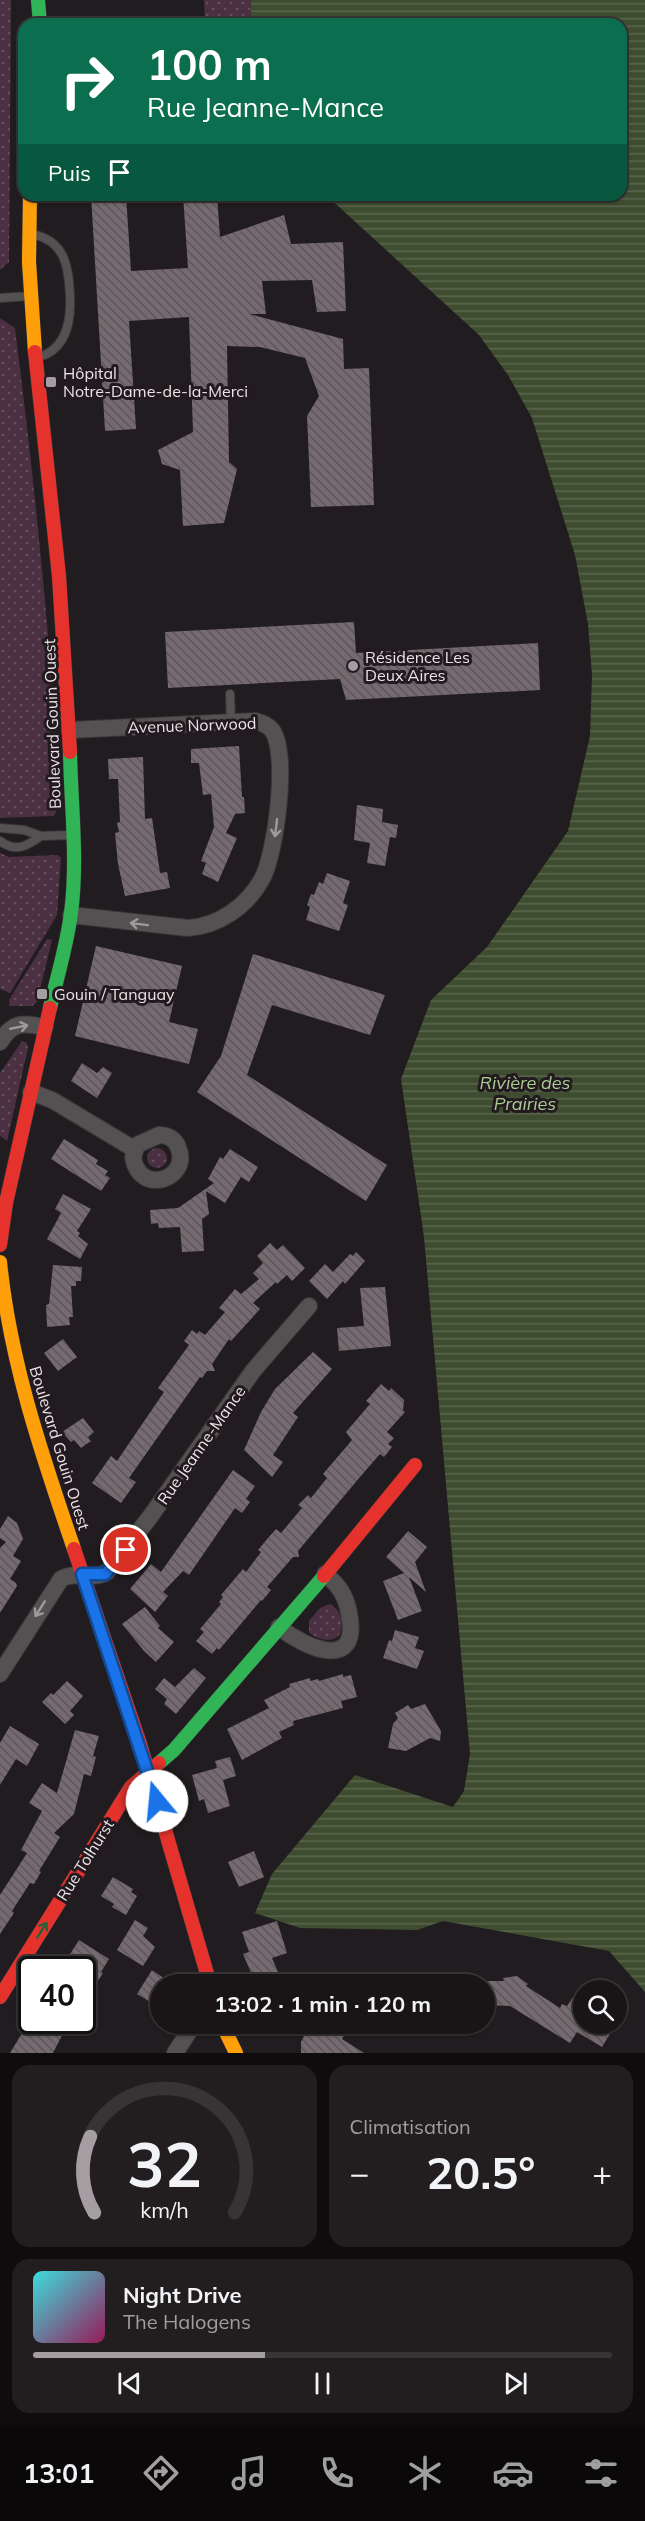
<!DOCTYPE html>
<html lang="fr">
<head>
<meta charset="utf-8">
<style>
	:root { --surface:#191517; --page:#221e20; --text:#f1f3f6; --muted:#9f9fa1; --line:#373436; --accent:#a49da1 }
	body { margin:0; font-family:Mulish,sans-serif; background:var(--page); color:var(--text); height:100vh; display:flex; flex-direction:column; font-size:22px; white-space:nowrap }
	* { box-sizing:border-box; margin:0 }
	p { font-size:20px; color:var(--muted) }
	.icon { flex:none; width:33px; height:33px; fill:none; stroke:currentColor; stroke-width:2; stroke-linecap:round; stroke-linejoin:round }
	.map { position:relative; height:2053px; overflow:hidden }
	.sheet { display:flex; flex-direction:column; gap:12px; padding:12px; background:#0e0c0d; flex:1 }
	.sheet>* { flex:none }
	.hud { position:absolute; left:18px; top:18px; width:609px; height:183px; border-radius:18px; box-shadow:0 2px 4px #0004,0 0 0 2px var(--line); background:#0b6e4f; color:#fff; overflow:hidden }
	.tools { position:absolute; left:573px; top:1980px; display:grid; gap:12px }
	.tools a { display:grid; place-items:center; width:54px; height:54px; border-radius:50%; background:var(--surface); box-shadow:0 2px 4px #0004,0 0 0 2px var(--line); font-size:30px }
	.speed { position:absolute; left:18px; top:1956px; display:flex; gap:12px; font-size:30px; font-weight:700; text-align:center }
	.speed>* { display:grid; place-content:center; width:78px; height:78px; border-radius:50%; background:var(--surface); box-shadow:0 2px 4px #0004,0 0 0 2px var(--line); line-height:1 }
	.speed .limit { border:3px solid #111; border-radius:9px; background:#fff; color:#111 }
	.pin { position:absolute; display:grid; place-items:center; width:51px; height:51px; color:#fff; margin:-26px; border:3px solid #fff; border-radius:50%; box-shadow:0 2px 6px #0007 }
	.me { position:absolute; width:66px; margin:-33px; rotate:343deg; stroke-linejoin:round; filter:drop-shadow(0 0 4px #0008) }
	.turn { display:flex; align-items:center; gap:21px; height:126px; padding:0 30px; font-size:27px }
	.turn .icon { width:78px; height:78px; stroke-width:2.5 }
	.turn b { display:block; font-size:42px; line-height:51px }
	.then { display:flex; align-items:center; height:57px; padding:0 30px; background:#0003; gap:12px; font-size:22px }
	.big { font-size:45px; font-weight:700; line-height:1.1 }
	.sheet .tile { flex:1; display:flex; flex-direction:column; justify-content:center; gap:9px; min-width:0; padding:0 21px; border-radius:18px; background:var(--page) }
	.sheet .dial { align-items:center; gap:0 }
	.dial svg { height:156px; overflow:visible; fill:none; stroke:var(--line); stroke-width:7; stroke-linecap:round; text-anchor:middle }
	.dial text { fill:var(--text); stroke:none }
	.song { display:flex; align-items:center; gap:18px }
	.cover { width:72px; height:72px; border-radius:9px; background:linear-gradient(135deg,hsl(180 70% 55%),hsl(330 70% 35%)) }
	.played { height:6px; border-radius:3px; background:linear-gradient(90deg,var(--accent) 40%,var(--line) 40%) }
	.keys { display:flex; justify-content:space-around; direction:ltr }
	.heat { display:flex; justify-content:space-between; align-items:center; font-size:33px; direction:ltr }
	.sheet .tiles { flex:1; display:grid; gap:12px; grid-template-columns:1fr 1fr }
	.tile:last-child { grid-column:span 2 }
	.trip { position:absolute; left:150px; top:1974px; width:345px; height:60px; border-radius:30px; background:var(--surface); box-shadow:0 2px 4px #0004,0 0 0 2px var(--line); font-weight:700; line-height:60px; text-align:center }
	.menu { display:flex; height:96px; justify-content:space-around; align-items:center; background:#0a0809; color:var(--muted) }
	.menu .icon { width:42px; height:42px }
	.menu .on { color:var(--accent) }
	.menu b { font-size:27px; color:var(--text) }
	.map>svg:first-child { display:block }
</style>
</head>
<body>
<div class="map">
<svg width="645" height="2053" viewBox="0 0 645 2053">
	<defs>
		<pattern id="grass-dots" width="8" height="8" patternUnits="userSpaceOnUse" patternTransform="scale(1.5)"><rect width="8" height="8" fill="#4b3042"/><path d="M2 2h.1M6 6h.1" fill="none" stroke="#654e5d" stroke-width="1.8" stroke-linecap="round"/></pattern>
		<pattern id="water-rules" width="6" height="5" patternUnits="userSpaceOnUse" patternTransform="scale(1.5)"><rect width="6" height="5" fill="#3e4d30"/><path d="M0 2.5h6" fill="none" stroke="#5a664e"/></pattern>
		<pattern id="building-back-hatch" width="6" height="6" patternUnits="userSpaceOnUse" patternTransform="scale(1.5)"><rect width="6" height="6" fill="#746a70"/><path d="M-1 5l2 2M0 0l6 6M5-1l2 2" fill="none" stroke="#5d575a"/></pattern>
	</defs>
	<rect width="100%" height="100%" fill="#211c1f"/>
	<path fill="url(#grass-dots)" d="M0,0H11L9,262L0,270Z
		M204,0H251V24H205Z
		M0,318L15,328C35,486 51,644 60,803L54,816L0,818Z
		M0,853L9,857L58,855L61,858L57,915L10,993L0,989Z
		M47,939L52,940L37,1002L32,1006H10L9,1000Z
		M22,1041L27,1043L28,1048L7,1141L0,1136V1073Z
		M147 1158a10 10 0 1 1 20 0a10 10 0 1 1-20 0Z
		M330,1604C341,1610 344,1622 340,1634C332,1644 318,1640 309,1632V1621L320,1608Z"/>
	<path fill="url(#water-rules)" d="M251,0H645V1992L609,1951L443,1921L417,1930L300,1928L255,1913L272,1874L355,1775L453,1807L464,1791L470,1754L424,1237L401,1079L431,1000L487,947L568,831L590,736L592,675L588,624L575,555L532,418L508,375L479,335L326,195H621V24H251Z"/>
	<path fill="url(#building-back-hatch)" d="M91,195H126L131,271L188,268L183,195H217L220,237L284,215L291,244L343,242L346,311L317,312L312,280L262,281L266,314H249L343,339L344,369L369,368L374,505L311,507L307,416L319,396L305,358L260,347L227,346L229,462L237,469L224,523L183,526L180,470L162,464L158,450L193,432L189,317L129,321L136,429L105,431Z
		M354,622L356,653L538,643L540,690L346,700L340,679L168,688L165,632Z
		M239,746L242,797H244L245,813L235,814L226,833L237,838L218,882L202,874L206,863L201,861L214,827L211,794L203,795L199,763H191V749Z
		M143,757L145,819L152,818L160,873L167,872L170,888L125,896L118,864L115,833L119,832L117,823L120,822L118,779H109L108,759Z
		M357,805L383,809L382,822L398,825L396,838L390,837L385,866L367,863L370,843L354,840Z
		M327,873L350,881L343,903L348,905L339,931L306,920L310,907L307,905L311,894L314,895L319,882L323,884Z
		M96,946L182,966L169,1022L198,1029L189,1064L75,1036Z
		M253,954L385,995L370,1035L272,1005L247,1075L387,1165L366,1201L197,1092L221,1056Z
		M82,1063L97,1073L103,1067L112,1073L97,1098L71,1081Z
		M64,1139L98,1160L96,1164L108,1171L105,1175L110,1178L101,1191L51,1159Z
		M230,1149L258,1167L249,1182L241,1177L225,1203L206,1191L209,1214L202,1219L204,1251L182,1252L180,1227L159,1228L158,1223L151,1224L150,1210L178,1208L214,1183L208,1179L220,1157L223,1159Z
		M63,1194L91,1209L77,1231L80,1233L78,1236L88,1244L80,1259L47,1239L61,1213L55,1209Z
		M270,1243L277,1250L283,1245L305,1268L292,1281L287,1275L277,1284L276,1282L253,1303L260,1309L231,1341L229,1339L212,1364L215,1371H207L202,1378L200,1377L129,1478L136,1482L121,1503L92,1483L111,1456L117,1461L164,1392L158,1388L189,1345L184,1341L192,1330L197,1334L199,1331L205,1335L225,1312L219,1308L235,1289L241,1294L259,1279L253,1273L263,1263L257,1256Z
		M356,1252L365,1261L345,1284L343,1281L327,1299L309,1281L325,1264L333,1272L350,1254L353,1256Z
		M53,1265L82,1267L81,1281H76V1286H71L73,1317H69L70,1325L47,1327L46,1305L49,1304Z
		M385,1287L391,1346L339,1351L337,1328L364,1326L360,1288Z
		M63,1339L77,1357L58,1371L44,1353Z
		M313,1352L332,1369L293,1413L298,1417L273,1455L283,1462L272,1477L244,1450L261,1412L275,1389Z
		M381,1384L389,1391L391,1388L404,1400L403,1410L405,1412L387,1432L394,1438L388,1444L392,1447L384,1457L380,1454L360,1477L298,1551L299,1557H293L267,1587L271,1590L262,1601L261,1600L219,1650L217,1648L212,1654L196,1641L204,1632L200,1629L221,1604L219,1602L223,1597L221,1595L243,1569L246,1572L261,1552L258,1550L268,1538L276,1529L281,1533L302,1508L298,1505L308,1495L311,1498L327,1478L323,1474L352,1440L346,1432L370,1404L366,1401Z
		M83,1418L94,1432L88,1437L91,1441L81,1448L74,1440L71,1442L62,1432Z
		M233,1470L255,1486L246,1499L250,1502L242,1513L235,1508L189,1575L183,1571L163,1592L168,1596L155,1612L130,1589L151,1564L161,1572Z
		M8,1516L17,1523L23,1539L13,1556L21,1561L10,1579L16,1583L17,1586L0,1613V1548L6,1542L0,1538V1529Z
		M408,1531L427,1547L415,1562L426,1592L409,1577L422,1611L398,1620L383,1581L404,1573L386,1557Z
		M145,1607L160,1626L158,1628L174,1642L156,1662L144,1651L122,1624Z
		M395,1630L419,1637L415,1648L424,1651L417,1669L383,1658L389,1640L392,1641Z
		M194,1668L206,1678L176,1714L164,1704L167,1699L155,1689L164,1678L175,1687Z
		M343,1674V1677L351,1675L357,1697L341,1701L343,1708L293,1721L294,1725L279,1732L282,1738L242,1760L227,1729L269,1708L264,1700L290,1687L289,1684L310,1678V1681L318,1679L319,1681Z
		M67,1681L83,1696L70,1711L74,1715L65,1724L42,1702L51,1693L53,1695Z
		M425,1704L441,1731L440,1741L430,1738L406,1751L388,1748L393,1724L398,1718L395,1713L408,1705L411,1709Z
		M10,1726L39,1744L27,1766L16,1759L0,1785V1743Z
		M75,1730L99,1736L93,1756L96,1757L91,1776L84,1774L74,1814L54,1833L60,1837L39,1871L41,1872L34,1884L30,1883L12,1911L14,1913L0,1934V1895L27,1853L21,1850L42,1811L29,1803L42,1783L57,1793Z
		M230,1757L236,1776L223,1780L230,1806L208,1813L204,1799L199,1801L192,1775L217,1768L215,1761Z
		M254,1851L264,1877L239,1887L228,1862Z
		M113,1877L133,1889L131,1892L137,1896L126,1915L112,1907L114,1904L101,1896Z
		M135,1920L148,1928L143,1936L155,1947L143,1966L117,1950Z
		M277,1921L287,1953L272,1958L283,1984H256L243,1954L249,1952L242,1932Z
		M79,1940L109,1959L101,1972L103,1973L82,2006V1970H77L65,1962Z
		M152,1970L165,1979L160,1984V2008L137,1994Z
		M517,1976L528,1984L526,1986L560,2008L562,2004L567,2006L573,1997L584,2004V2024H616L602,2047L577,2032L570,2043L510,2006L484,2005V1981H504L503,1978Z
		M30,2020H70L53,2053H10Z
		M318,2024H351L342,2039L364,2053H301V2042L305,2034L307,2035L311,2029L314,2031Z"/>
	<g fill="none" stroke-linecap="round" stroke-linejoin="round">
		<g stroke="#3b3639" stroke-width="10">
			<path id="lane" d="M30,234C65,239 69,267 70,297C71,321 67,349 39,357
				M0,298L30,296
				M230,694L231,722
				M0,828L24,830L41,836L72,835
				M0,841C16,853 27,846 41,836"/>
		</g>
		<g stroke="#3b3639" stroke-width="18">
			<path id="street" d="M70,730L256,721C262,723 268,725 272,730C289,754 276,853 262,879C247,906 219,926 188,928L71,915
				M0,1042C13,1021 22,1023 45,1027
				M31,1092L52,1100L134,1149
				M159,1135C168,1135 175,1139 178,1147C192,1179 139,1197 133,1157L137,1145Z
				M279,1627C305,1648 361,1673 349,1613C346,1596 339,1585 325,1574
				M0,1674L61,1579C76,1570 93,1581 107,1572L150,1517L253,1371L309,1306
				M175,2053L194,2024"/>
		</g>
		<g stroke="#3b3639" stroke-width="15">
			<path id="fast" d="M38,0L40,24
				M50,1008C57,977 67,945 71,913C78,860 71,806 70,752
				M159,1763L174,1750L324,1576"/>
		</g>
		<g stroke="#3b3639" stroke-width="15">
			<path id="slow" d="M30,195L29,262L35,352
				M0,1262C10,1362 42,1455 74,1549
				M222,2024L236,2053"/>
		</g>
		<g stroke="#3b3639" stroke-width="15">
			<path id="jam" d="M35,352L59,576L70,752
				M0,1245L6,1203L50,1008
				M74,1549L140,1744L210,1984
				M324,1576L415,1465
				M0,1997L131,1787L159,1763"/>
		</g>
		<use href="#lane" stroke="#545153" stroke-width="8"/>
		<use href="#street" stroke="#545153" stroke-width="16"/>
		<use href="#fast" stroke="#30b455" stroke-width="14"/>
		<use href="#slow" stroke="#ff9f0a" stroke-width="14"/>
		<use href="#jam" stroke="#e5322d" stroke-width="14"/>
	</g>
	<defs><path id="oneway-shaft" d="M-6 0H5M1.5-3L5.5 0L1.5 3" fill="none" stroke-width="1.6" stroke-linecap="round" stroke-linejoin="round" transform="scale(1.5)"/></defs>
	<g stroke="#9f9a9d">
		<use href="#oneway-shaft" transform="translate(276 828) rotate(97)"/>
		<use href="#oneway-shaft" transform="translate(139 924) rotate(-173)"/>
		<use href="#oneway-shaft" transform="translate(19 1027) rotate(-12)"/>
		<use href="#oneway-shaft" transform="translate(40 1609) rotate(122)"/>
	</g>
	<use stroke="#295f37" href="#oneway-shaft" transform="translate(42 1930) rotate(-58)"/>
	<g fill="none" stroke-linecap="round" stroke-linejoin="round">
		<g stroke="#114b97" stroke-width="15">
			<path id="route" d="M126,1550L105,1574H82L157,1801"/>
		</g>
		<use href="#route" stroke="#1a73e8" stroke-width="10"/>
	</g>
	<g fill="#a49da1" stroke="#231a1f" stroke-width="2">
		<rect x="45" y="376" width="12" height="12" rx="3"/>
		<circle cx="353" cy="666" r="6"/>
		<rect x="36" y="988" width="12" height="12" rx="3"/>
	</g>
	<g text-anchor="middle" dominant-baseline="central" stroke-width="6" stroke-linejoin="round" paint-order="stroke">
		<g font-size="16" fill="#eae3e7" stroke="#231a1f" text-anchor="start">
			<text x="63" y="373">Hôpital<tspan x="63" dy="18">Notre-Dame-de-la-Merci</tspan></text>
			<text x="365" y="657">Résidence Les<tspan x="365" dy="18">Deux Aires</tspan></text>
			<text x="54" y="994">Gouin / Tanguay</text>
		</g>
		<g font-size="16" fill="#eae3e7" stroke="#231a1f">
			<text transform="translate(52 724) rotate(-92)">Boulevard Gouin Ouest</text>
			<text transform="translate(192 725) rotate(-2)">Avenue Norwood</text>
			<text transform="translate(201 1445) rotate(-55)">Rue Jeanne-Mance</text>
			<text transform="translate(60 1448) rotate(73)">Boulevard Gouin Ouest</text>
			<text transform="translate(85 1860) rotate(-58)">Rue Tolhurst</text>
		</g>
		<g font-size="18" font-style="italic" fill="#abcb92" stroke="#231a1f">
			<text x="525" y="1082">Rivière des<tspan x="525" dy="21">Prairies</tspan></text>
		</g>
	</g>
</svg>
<div class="tools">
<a><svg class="icon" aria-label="search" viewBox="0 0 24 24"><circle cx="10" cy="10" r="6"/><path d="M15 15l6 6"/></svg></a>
</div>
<div class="speed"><div class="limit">40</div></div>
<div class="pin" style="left:126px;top:1550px;background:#d93025"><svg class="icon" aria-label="arrive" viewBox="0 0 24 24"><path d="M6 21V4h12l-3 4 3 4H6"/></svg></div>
<svg class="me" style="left:157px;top:1801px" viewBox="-20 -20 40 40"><circle r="19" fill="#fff"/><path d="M0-13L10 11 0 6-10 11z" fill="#1a73e8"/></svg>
<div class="trip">13:02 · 1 min · 120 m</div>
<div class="hud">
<div class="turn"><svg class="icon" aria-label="right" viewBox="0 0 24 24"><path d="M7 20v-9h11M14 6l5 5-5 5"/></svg><div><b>100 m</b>Rue Jeanne-Mance</div></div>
<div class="then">Puis<svg class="icon" aria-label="arrive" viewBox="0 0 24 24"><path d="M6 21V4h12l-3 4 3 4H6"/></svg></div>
</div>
</div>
<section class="sheet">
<div class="tiles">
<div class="tile dial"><svg viewBox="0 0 100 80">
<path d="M14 69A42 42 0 1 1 86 69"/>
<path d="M14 69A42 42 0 0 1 12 30" stroke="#a49da1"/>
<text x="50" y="56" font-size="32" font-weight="700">32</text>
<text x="50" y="72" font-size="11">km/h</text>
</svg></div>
<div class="tile"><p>Climatisation</p>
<div class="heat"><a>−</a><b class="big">20.5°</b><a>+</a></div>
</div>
<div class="tile">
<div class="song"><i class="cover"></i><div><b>Night Drive</b><p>The Halogens</p></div></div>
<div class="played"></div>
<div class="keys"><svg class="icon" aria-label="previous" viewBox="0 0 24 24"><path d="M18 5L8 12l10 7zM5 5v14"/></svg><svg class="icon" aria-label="pause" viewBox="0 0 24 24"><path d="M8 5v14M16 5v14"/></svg><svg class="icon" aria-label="next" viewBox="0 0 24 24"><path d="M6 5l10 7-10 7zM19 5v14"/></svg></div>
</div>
</div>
</section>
<nav class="menu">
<b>13:01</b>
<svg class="icon on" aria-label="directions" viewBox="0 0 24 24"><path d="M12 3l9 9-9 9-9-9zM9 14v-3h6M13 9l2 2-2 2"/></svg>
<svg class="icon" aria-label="music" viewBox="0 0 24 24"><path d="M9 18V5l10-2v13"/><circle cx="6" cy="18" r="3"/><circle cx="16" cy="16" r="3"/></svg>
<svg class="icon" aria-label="phone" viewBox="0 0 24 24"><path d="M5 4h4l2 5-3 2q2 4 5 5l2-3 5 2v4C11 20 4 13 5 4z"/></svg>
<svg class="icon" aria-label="climate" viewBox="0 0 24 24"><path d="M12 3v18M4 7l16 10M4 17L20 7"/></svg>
<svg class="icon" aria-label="car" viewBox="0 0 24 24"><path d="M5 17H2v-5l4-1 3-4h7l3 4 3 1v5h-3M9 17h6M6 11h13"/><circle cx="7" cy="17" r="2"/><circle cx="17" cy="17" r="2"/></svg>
<svg class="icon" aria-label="filters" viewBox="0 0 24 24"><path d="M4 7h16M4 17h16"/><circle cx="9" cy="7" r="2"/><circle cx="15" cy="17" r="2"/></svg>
</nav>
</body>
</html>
